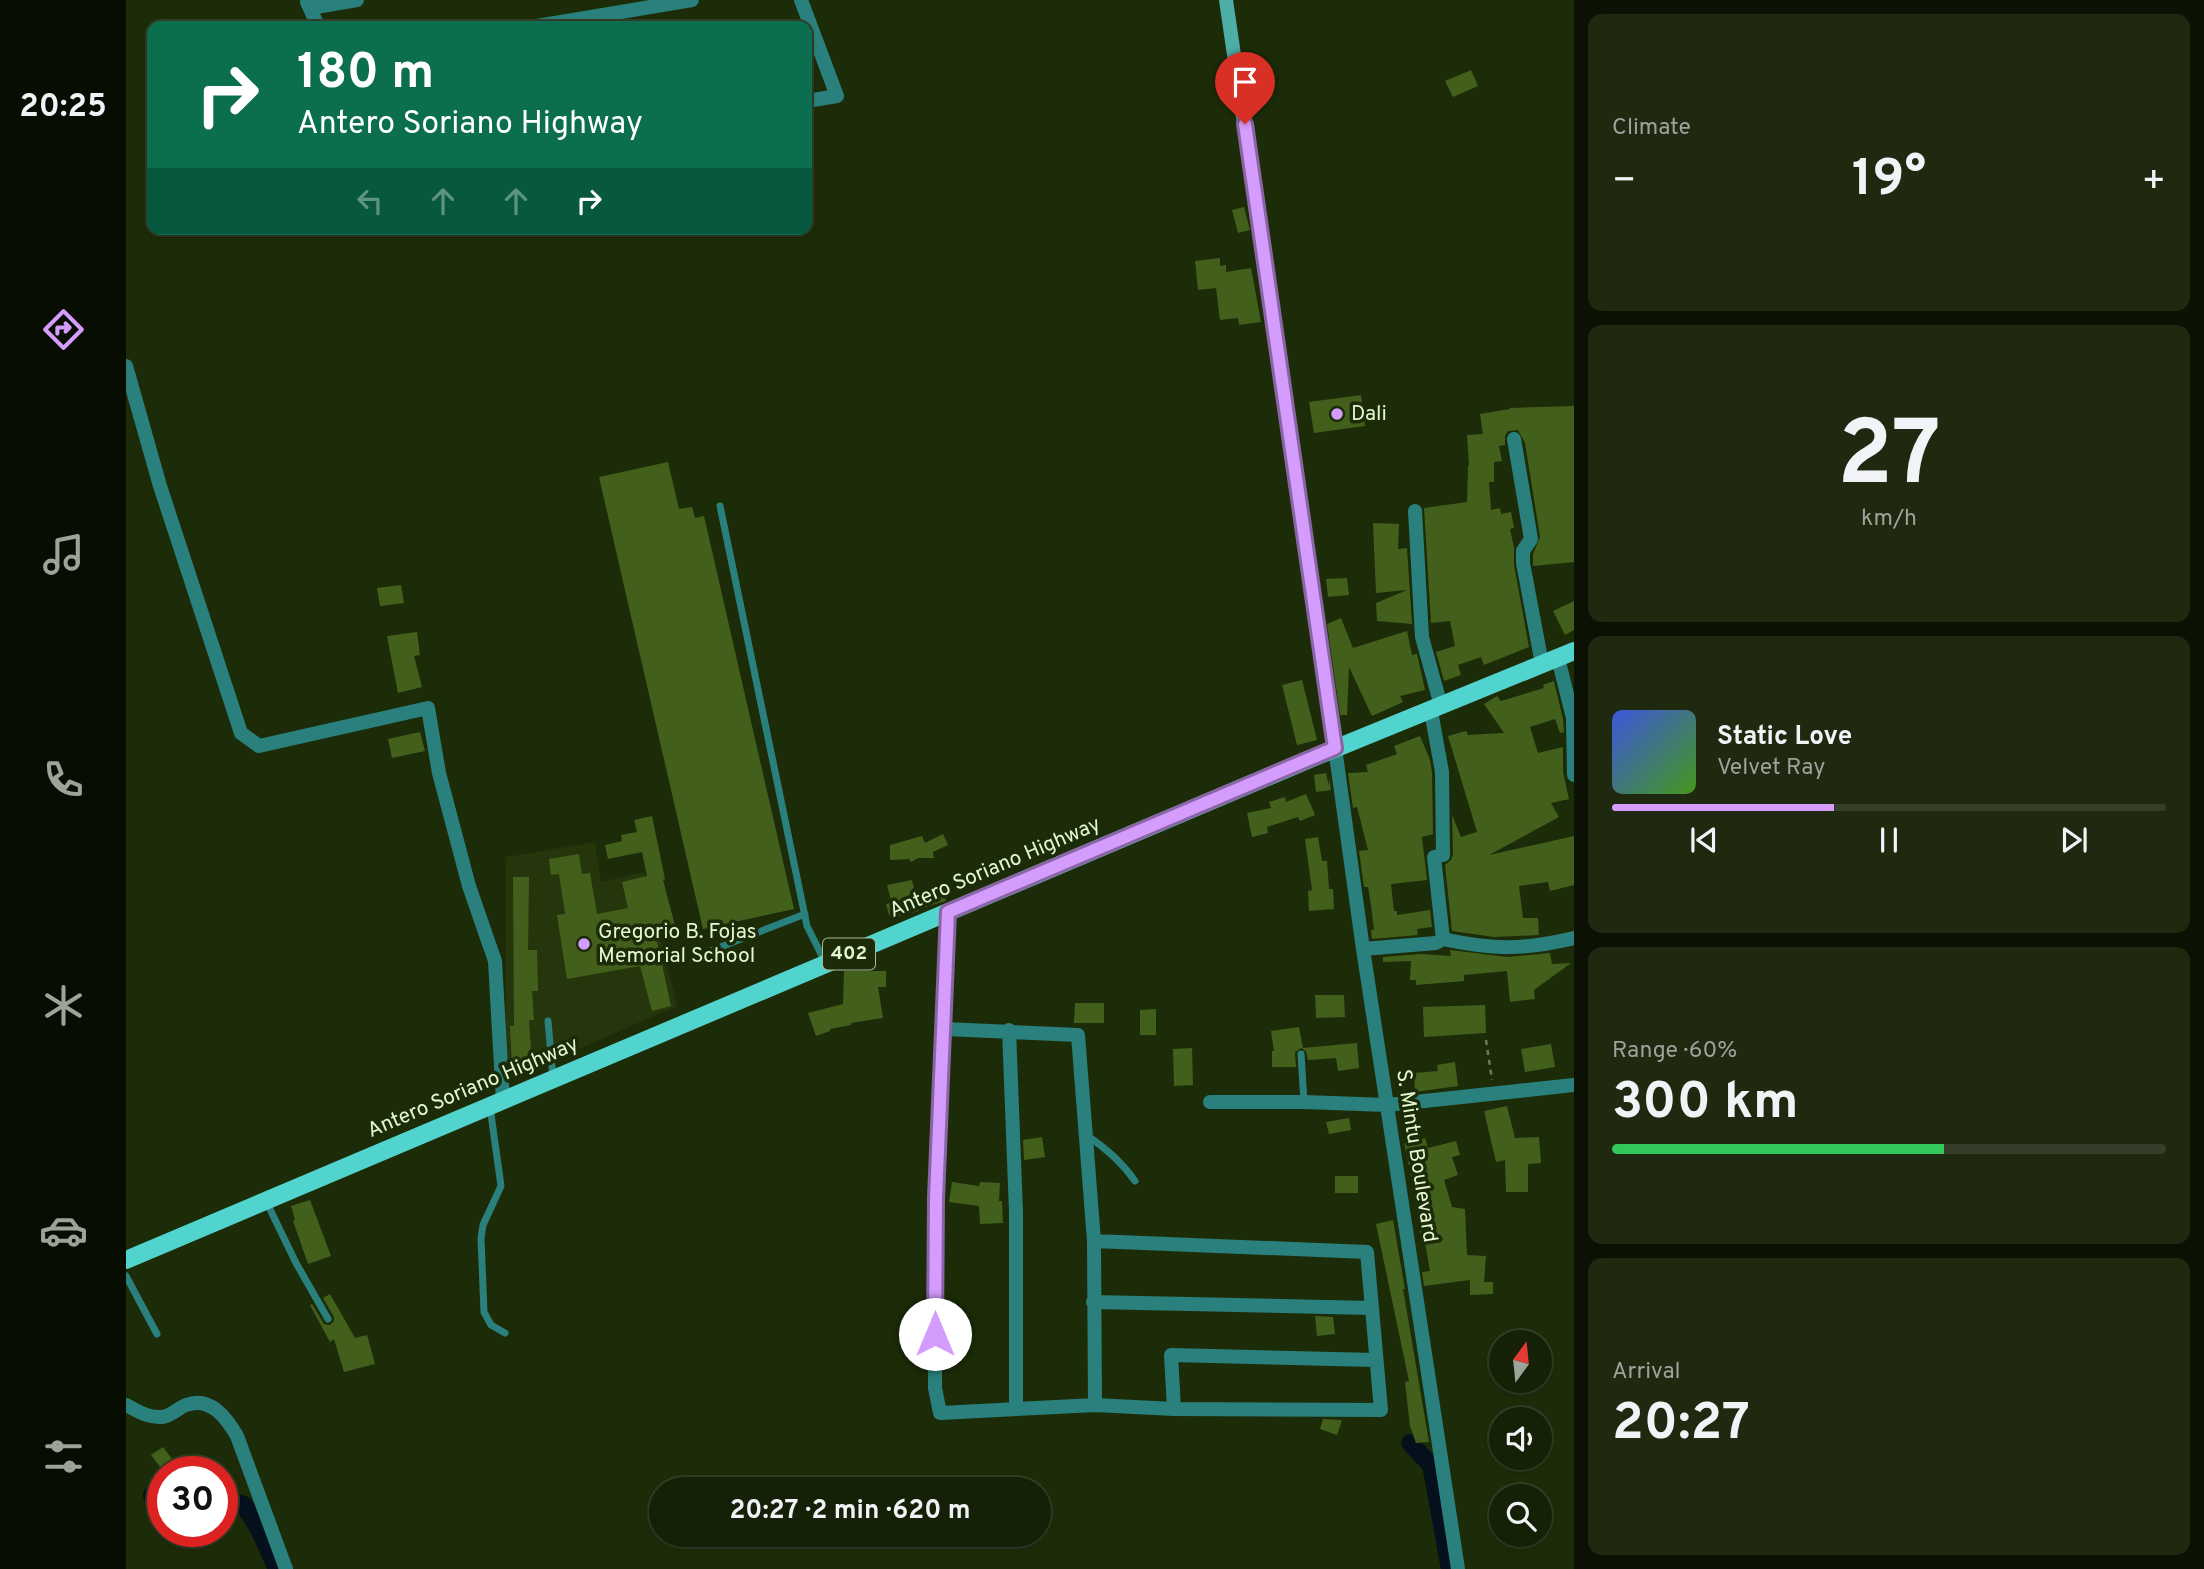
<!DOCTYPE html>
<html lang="en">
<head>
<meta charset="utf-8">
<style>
	:root { --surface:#152106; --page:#1e2910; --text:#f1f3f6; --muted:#9da39b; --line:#343e28; --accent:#d49cfc }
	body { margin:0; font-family:Overpass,sans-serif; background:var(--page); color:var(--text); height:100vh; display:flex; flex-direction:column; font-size:26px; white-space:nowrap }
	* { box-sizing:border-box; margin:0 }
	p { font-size:23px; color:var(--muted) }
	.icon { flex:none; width:38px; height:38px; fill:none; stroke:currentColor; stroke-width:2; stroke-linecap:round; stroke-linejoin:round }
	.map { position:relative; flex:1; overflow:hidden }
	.drawer { display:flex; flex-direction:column; gap:14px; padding:14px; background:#0c1203; width:630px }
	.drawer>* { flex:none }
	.guide { position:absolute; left:21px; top:21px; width:665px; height:214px; border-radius:14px; box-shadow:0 2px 5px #0004,0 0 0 2px var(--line); background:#0b6e4f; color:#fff; overflow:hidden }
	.needle { width:46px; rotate:15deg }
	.fabs { position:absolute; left:1363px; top:1330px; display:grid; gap:14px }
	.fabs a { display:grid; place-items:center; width:63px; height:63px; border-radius:50%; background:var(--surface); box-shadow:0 2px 5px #0004,0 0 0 2px var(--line); font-size:35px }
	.speed { position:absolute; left:21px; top:1456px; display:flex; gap:14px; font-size:35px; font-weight:700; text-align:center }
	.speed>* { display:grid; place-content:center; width:91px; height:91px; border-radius:50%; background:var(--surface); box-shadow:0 2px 5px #0004,0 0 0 2px var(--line); line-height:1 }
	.speed .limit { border:10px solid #d22; background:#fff; color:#111 }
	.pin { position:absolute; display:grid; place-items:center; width:60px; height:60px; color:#fff; margin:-72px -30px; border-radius:50% 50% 50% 0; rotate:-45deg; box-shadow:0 0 7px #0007 }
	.pin .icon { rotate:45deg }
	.me { position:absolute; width:77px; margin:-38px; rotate:0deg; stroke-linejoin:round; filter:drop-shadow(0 0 5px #0008) }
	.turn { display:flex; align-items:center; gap:24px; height:147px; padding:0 35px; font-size:32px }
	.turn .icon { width:91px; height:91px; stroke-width:2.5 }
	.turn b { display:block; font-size:49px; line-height:60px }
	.lanes { display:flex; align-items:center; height:66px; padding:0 35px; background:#0003; justify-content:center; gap:35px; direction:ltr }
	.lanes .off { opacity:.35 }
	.big { font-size:52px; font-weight:700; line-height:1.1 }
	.drawer .tile { flex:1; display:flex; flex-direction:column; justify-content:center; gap:10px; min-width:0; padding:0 24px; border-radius:14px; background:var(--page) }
	.drawer .dial { align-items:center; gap:0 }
	.dial b { font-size:91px; line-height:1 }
	.song { display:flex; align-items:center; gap:21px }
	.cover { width:84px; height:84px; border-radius:10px; background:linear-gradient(135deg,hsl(230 70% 55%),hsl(100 70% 35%)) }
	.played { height:7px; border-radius:4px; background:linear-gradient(90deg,var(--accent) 40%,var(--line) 40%) }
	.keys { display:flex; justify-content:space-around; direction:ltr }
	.heat { display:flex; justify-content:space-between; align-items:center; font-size:38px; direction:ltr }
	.charge { height:10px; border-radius:5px; background:linear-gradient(90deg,#34c759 60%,var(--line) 0) }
	.trip { position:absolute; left:523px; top:1477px; width:402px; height:70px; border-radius:35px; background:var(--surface); box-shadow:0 2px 5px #0004,0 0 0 2px var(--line); font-weight:700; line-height:70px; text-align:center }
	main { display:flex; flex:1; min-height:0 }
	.dock { display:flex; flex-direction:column; width:126px; justify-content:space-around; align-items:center; background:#080d02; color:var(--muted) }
	.dock .icon { width:49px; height:49px }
	.dock .active { color:var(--accent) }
	.dock b { font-size:32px; color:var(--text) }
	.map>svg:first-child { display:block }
</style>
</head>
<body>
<main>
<nav class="dock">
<b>20:25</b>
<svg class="icon active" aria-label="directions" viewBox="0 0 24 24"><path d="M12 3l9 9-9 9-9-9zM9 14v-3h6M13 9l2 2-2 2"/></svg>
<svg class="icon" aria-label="music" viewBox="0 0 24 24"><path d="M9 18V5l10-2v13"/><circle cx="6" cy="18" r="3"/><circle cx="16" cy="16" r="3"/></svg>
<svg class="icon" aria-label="phone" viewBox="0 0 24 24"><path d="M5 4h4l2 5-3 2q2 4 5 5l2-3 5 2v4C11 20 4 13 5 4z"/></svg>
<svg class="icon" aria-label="climate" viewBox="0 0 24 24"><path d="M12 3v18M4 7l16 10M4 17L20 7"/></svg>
<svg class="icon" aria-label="car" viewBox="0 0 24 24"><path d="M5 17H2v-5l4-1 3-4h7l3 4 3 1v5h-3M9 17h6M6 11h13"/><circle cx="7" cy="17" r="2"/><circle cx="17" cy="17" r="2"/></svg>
<svg class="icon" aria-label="filters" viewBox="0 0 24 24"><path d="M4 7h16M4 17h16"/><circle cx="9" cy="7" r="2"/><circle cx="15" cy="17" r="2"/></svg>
</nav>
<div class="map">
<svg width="1448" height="1569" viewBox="0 0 1448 1569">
	<rect width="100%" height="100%" fill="#1c2c08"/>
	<path fill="#25360d" d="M469,842L475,882L518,872L551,1006L380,1081V857Z"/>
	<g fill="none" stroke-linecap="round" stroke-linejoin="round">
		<path stroke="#04101c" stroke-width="18" d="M1284,1443L1305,1465L1324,1569
			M26,1495L37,1498
			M96,1500H103L118,1505L134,1531L151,1569"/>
	</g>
	<path fill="#42601b" d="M1345,70L1352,86L1327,97L1319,81Z
		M1118,207L1124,230L1112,233L1106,210Z
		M1094,258V266L1100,265V272L1125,268L1135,322L1113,325L1112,318L1094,320L1090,288L1072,290L1069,261Z
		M1235,395L1239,426L1188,433L1183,402Z
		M1448,406V562L1407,566V554L1414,537L1399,443L1392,430L1382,431L1379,436V445L1373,446L1376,461L1368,462V482H1363L1365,510L1374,508L1375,514L1385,512L1388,528L1384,529L1388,548V565L1403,647L1358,665L1355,657L1332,665L1335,675L1318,681L1310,652L1329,646L1324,621L1305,623L1298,508L1341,502L1342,466H1343L1341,435L1357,434L1354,414L1384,409V408Z
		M542,462L553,509L566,507L569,518L578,516L668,909L577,929L473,477Z
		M1247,523L1273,524L1272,549L1281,548L1286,624L1251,621L1250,603L1281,590L1250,593Z
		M1221,578L1223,595L1202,597L1200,579Z
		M275,585L278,603L254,606L251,588Z
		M1448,601V630L1439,635L1427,611Z
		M1215,618L1227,648L1281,631L1286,655L1291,654L1299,690L1274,696L1277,702L1246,716L1223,667L1221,715H1214L1201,624Z
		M291,632L294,655L288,656L296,687L272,693L261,636Z
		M1176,680L1191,740L1171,745L1156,685Z
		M1428,681L1437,719L1438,732L1434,733L1429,719L1404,727L1412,753L1437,747V772L1443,799L1425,803L1433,817L1363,855L1448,836V885L1424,891L1422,882L1393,886L1397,918H1412L1413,935L1368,937L1326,931L1319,865L1325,860L1327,855L1326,815L1335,837L1351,832L1322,736L1340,731L1342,735L1378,733L1358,704L1371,696L1375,701L1418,688L1417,685Z
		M294,732L299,751L266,758L262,739Z
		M1294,736L1304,760L1306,773L1307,834L1296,837L1301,880L1265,884L1268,911H1271V915L1304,910L1306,927L1291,929L1292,935L1246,939L1245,930H1248L1245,905L1242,887H1238L1233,851L1242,850L1231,807L1227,808L1222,773L1242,772L1240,765L1271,754L1268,746Z
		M1200,773L1203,786V778L1205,790L1190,792L1188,775Z
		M1180,794L1189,815L1174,821L1172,817L1141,827L1142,833L1126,837L1121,813L1145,808L1143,802L1159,797L1160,802Z
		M526,816L539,879L537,880L552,937L531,941L545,1006L526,1011L514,966L441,979L431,915L439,914L433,874L425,875L423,859L453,854L456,874L464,873L471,914L502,908L496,882L521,876L516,852L482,859L479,845L496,841L495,835L511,832L508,820Z
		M817,834L822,845L807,852L808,858H792L785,862L783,859L764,860V845L796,836L799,843Z
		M1192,837L1196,861H1201L1203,889H1207L1208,909L1183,911L1182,891L1186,890L1179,839Z
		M387,877H403L402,950H411L412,991H406L408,1020H403L406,1066L386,1067L384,1026H388Z
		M786,880L790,897L818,890L820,901L792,909L793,911L773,916L772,913L763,915L760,904L769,902V900H765L761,885Z
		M1324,950L1382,957L1424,953L1426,964L1445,963L1408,990L1409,999L1384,1002L1381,971L1338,975V981L1290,985V980H1284L1285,961L1257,962V957L1295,954L1325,956Z
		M718,971H760V987H752L757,1018L725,1023V1025L704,1029V1031L690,1036L682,1013L717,1004Z
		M1189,995H1218L1219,1017L1190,1018Z
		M949,1003H978V1023H948Z
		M1359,1005L1360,1033L1298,1037L1297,1007Z
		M1030,1009V1035H1014V1010Z
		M1173,1027L1177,1048L1231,1043L1233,1068L1212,1071L1210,1058L1182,1060L1180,1051L1175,1048L1169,1052L1170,1067H1146V1051H1148L1145,1031Z
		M1425,1044L1429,1067L1399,1072L1395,1049Z
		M1066,1048L1067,1085L1048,1086L1047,1049Z
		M1329,1062L1332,1086L1289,1092L1288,1073L1312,1071L1311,1065Z
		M1381,1106L1389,1138L1413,1137L1415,1163L1402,1164V1192H1380L1379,1160L1370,1162L1358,1111Z
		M1223,1118L1225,1130L1203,1134L1200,1122Z
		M916,1137L919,1157L898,1160L897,1140Z
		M1299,1138L1302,1148L1330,1141L1334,1155L1326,1157L1332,1175L1318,1180L1326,1207L1339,1209L1341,1255L1360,1256L1358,1282H1367V1294L1344,1295V1280L1298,1286L1296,1272L1304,1271L1298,1237H1294V1217L1298,1216L1289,1184H1287L1278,1143Z
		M1209,1176H1232V1193H1209Z
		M826,1182L853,1186L854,1182L874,1183L873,1201H876L877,1223L854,1224L853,1206L823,1202Z
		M184,1200L205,1256L182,1264L167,1221L169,1220L165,1206Z
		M1267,1220L1279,1289H1277L1303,1442L1290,1443L1284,1426L1279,1382L1283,1381L1250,1224Z
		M204,1294L229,1338L241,1335L249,1364L218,1372L208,1339L204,1342L184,1305L186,1304L198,1324L204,1325L208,1321V1317L197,1298Z
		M1189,1316L1207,1317L1209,1334L1191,1336Z
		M1197,1419L1216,1420L1211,1435L1194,1429Z
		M37,1447L56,1472H38L25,1455Z"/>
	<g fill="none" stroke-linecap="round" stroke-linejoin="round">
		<path stroke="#6b7c58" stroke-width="2.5" stroke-dasharray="5 5" stroke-linecap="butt" d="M1360,1040L1366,1080"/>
		<path stroke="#2a807c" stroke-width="7" d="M594,506L681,926L700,964
			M582,952L679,914
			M422,1021L427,1078
			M1175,1054L1178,1102
			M364,1107L375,1186L357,1225L355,1238L358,1312L365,1325L379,1333
			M960,1135C980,1148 995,1161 1009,1181
			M140,1201L170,1263L202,1319
			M0,1276L31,1334"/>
		<path stroke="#2a807c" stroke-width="14" d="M675,0L711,96L681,101
			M181,2L192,26
			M184,8L231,0
			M411,26L566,0
			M0,366L34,486L115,733L133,746L302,708L313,773L343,886L369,961L377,1101
			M1388,439L1405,539L1397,551V563L1416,664
			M1289,511L1296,637L1315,706
			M1432,658L1447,718L1448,775
			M1305,711L1316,772L1317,855L1308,857L1317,939C1367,950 1398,950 1448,938
			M1209,748L1237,949L1332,1569
			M1237,949L1310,943L1317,939
			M819,1029L952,1035L968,1241L1241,1252L1255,1410L1048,1409L969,1405L814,1413L809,1388L810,1197L822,912
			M883,1030L890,1212V1409
			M1084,1102H1178L1261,1105L1448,1085
			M968,1241L969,1405
			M967,1302L1245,1308
			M0,1405C12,1411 22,1418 36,1417C45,1416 52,1408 60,1405C84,1396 100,1417 111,1436L160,1569
			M1048,1409L1045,1355L1250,1360"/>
		<path stroke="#4daea8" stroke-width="14" d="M1100,0L1209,748"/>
		<path stroke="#51d4cd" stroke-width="18" d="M0,1260L1191,756L1448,651"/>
	</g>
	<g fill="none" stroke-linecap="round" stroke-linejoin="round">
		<g stroke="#8a65a4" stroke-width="18">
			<path id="route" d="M809,1334L810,1198L822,912L1209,748L1119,124"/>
		</g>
		<use href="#route" stroke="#d49cfc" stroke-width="12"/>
	</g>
	<g fill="#d49cfc" stroke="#1c2c08" stroke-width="2.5">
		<circle cx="1211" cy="414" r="7"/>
		<circle cx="458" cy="944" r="7"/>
	</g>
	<g text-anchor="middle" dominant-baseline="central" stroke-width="7" stroke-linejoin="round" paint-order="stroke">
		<rect fill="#1c2c08" stroke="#a8ba96" stroke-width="2" x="697" y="938.5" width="52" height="31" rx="5"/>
		<g font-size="19" font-weight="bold" fill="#e4f7d3">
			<text x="723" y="954">402</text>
		</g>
		<g font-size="21" fill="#e4f7d3" stroke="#1c2c08" text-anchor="start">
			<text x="1225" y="414">Dali</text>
			<text x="472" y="932">Gregorio B. Fojas<tspan x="472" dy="24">Memorial School</tspan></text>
		</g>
		<g font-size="21" fill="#e4f7d3" stroke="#1c2c08">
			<text transform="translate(869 868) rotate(-23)">Antero Soriano Highway</text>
			<text transform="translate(347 1088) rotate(-23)">Antero Soriano Highway</text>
			<text transform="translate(1290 1156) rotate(81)">S. Mintu Boulevard</text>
		</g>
	</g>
</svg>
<div class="fabs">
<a><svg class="needle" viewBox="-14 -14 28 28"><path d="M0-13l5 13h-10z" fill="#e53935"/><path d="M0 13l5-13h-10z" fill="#9da39b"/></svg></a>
<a><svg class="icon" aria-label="sound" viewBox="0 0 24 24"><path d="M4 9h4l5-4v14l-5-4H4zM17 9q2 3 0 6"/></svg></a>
<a><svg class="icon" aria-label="search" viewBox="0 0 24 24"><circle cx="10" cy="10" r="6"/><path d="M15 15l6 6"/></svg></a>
</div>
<div class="speed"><div class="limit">30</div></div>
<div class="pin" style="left:1119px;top:124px;background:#d93025"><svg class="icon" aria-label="arrive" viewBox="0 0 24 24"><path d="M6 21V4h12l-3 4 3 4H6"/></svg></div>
<svg class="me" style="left:809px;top:1334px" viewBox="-20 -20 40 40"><circle r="19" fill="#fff"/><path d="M0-13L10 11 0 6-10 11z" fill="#d49cfc"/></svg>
<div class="trip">20:27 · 2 min · 620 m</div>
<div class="guide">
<div class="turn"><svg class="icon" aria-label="right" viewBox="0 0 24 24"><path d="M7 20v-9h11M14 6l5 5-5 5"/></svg><div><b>180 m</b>Antero Soriano Highway</div></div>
<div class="lanes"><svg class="icon off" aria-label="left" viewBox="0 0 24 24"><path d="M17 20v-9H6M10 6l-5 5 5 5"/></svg><svg class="icon off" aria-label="ahead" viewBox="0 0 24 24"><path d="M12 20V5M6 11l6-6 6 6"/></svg><svg class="icon off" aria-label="ahead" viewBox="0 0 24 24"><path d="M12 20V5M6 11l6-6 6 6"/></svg><svg class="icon" aria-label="right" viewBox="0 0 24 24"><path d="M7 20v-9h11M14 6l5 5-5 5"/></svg></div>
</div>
</div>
<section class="drawer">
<div class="tile"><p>Climate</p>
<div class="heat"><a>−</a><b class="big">19°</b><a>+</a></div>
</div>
<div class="tile dial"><b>27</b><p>km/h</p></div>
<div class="tile">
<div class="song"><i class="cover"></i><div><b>Static Love</b><p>Velvet Ray</p></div></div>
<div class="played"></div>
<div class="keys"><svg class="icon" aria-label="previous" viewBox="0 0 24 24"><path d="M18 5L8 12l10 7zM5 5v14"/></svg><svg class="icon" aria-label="pause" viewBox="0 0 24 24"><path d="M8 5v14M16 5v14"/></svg><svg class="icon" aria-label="next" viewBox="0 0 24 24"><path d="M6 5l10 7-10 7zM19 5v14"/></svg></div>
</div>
<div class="tile"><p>Range · 60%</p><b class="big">300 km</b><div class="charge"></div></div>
<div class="tile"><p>Arrival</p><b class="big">20:27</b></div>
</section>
</main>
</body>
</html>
